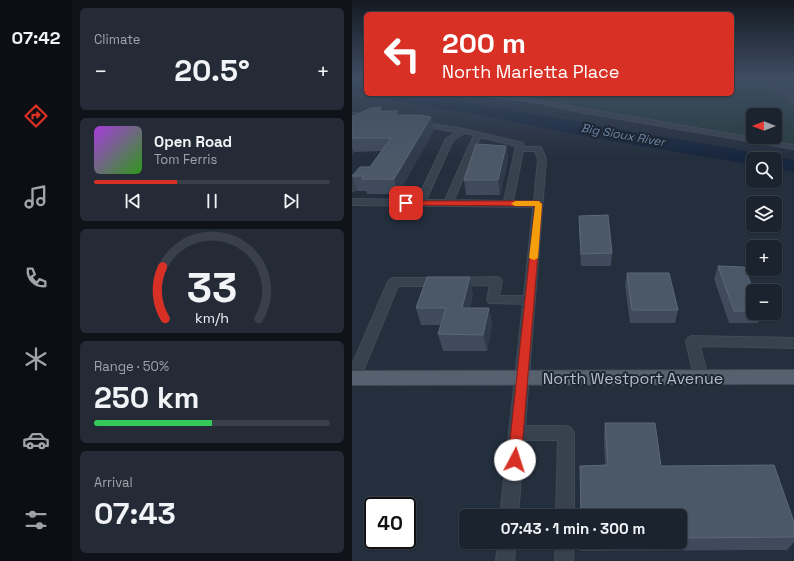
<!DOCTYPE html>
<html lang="en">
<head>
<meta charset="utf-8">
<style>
	:root { --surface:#1b232e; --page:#242b36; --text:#f1f3f6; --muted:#a0a4aa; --line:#39404a; --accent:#d93025 }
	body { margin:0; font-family:"Space Grotesk",sans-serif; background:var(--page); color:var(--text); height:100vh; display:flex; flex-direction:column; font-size:15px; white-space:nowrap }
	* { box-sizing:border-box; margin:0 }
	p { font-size:13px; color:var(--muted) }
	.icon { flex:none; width:22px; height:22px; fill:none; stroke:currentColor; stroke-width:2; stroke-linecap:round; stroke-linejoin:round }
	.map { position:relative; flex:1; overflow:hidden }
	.details { display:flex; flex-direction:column; gap:8px; padding:8px; background:#0f1319; width:280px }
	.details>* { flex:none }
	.guide { position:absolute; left:12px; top:12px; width:370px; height:84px; border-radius:6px; box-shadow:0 1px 3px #0004,0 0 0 1px var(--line); background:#d93025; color:#fff; overflow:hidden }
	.needle { width:26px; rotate:270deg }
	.fabs { position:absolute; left:394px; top:108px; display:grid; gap:8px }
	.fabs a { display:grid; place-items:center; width:36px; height:36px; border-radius:6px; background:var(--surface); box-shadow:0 1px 3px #0004,0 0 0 1px var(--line); font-size:20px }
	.speed { position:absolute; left:12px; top:497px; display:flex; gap:8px; font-size:20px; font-weight:700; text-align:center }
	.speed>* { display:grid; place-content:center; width:52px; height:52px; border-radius:50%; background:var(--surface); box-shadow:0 1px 3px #0004,0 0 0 1px var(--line); line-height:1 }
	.speed .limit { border:2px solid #111; border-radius:6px; background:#fff; color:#111 }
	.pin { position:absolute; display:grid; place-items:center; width:34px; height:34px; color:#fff; margin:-17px; border-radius:8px; box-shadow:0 2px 6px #0006 }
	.me { position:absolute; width:44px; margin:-22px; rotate:5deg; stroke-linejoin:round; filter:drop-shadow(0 0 3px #0008) }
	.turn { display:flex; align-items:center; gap:14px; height:84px; padding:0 12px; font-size:18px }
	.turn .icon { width:52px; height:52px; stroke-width:2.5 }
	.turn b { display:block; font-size:28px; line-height:34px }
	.big { font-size:30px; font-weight:800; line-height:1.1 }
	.details .card { flex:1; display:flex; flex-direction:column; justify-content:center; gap:6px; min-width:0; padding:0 14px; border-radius:6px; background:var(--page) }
	.details .dial { align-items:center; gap:0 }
	.dial svg { height:104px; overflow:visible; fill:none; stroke:var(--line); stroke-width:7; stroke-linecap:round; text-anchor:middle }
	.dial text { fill:var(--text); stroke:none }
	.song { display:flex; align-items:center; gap:12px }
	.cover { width:48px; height:48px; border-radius:6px; background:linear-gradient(135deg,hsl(280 70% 55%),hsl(110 70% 35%)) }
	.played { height:4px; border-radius:2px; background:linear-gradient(90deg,var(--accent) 35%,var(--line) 35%) }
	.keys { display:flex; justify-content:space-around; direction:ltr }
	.heat { display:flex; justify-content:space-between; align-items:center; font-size:22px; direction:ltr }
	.charge { height:6px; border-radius:3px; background:linear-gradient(90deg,#34c759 50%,var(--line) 0) }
	.trip { position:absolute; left:107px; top:509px; width:228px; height:40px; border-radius:6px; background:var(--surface); box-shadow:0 1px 3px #0004,0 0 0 1px var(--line); font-weight:800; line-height:40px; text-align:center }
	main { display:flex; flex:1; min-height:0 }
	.menu { display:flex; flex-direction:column; width:72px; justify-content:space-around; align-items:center; background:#0b0e12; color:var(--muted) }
	.menu .icon { width:28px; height:28px }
	.menu .active { color:var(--accent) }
	.menu b { font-size:18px; color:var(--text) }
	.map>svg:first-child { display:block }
</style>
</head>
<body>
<main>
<nav class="menu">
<b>07:42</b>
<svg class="icon active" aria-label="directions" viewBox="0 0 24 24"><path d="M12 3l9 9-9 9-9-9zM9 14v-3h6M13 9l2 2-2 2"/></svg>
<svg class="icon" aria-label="music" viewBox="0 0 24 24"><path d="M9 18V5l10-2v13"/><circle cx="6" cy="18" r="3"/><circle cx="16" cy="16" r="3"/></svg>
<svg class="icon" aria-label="phone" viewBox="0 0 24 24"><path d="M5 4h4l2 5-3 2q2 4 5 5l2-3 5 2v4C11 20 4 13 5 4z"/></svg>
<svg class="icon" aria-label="climate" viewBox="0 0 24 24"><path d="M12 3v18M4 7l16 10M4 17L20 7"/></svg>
<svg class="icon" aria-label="car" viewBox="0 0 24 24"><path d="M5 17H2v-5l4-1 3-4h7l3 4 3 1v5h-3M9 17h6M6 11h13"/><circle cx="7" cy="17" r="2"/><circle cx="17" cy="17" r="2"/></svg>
<svg class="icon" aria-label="filters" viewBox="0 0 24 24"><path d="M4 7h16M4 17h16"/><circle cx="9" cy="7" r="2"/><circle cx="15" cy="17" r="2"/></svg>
</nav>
<section class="details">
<div class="card"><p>Climate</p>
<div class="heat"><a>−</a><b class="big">20.5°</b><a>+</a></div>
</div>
<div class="card">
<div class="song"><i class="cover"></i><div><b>Open Road</b><p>Tom Ferris</p></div></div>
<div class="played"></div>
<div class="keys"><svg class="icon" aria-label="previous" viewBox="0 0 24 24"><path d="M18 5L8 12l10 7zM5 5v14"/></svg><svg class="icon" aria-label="pause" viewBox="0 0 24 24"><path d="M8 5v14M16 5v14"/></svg><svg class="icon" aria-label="next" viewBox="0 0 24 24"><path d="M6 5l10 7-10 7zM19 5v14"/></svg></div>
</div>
<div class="card dial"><svg viewBox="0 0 100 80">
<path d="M14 69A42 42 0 1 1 86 69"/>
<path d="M14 69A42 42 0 0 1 12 29" stroke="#d93025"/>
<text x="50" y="56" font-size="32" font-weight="700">33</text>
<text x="50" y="72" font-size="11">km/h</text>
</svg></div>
<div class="card"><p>Range · 50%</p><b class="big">250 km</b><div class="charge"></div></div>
<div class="card"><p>Arrival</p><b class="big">07:43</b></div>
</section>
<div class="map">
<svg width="442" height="561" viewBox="0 0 442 561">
	<rect width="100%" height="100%" fill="#242f3e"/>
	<path fill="#263c3f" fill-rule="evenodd" d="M380,78H442V148L130,94H380ZM401,115H423V137H401Z"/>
	<path fill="#17263c" d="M0,78L14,83V94H67L394,151L442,160V172L423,169V159H401V165C359,157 318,151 276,144C226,136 177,124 127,115C85,108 41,103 0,90Z"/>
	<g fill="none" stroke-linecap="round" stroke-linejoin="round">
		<g stroke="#414a57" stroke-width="2">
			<path id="minor" d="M418,78H424L422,84L442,99V104L417,85Z
				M434,78H442V81L435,79Z
				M132,94C169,94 204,104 240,110C308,122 375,133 442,145V149L228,112L188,103L135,96Z
				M0,113H7L10,115L7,117H0Z
				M66,122L112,129L171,143L172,147H189L194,159L173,426H214L219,428L222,433V516H204L206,440H172L166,516H148L171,304L137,303L135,300L138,285L104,286L100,285L98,282L100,279L104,278L144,277L148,278L150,281L147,296H172L181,207L0,205V199L65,200L94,139L105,132L64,125L63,124ZM113,133L122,135L93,200H74L101,140ZM128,137L164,146L152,201L102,200ZM171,151H183L186,159L182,201H161Z
				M11,173H17L18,175L7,184L3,190L0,191V182Z
				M42,278H87L91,279L93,282L91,285L87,286H46L8,378L6,382L0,383V365L36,282L38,279Z
				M340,336L442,338V348L348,346L356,377L354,381L349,383L344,381L342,377L334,341L336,338Z
				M146,542H164L162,561H144Z
				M204,542H222L221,561H203Z"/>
		</g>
		<g stroke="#414a57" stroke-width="2">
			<path id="major" d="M442,370V384L0,385V371Z"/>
		</g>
		<use href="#minor" fill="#38414e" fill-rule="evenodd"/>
		<use href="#major" fill="#56606e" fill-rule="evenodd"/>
	</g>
	<path fill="#3f4b5c" d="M29,107L30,111H46L47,115L82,130L46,194H15L14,191H5L0,177V176L18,167L29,151L2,152L0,154V116H2Z
		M154,146L156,160L148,195H114L112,180Z
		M227,216L260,253L259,266H229L227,228Z
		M366,266L401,291V313H410L406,323H377L362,279Z
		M275,273L326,310L323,323H278L273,285Z
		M121,294L118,308H137L140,325L135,351H91L86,334L89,325H69L64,308Z
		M253,423L309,466L442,522V542L435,550L229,551V542H328V516H228V466L253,465L252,439Z"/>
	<path fill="#2f3b4b" d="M46,111L49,124L42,115Z
		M79,117L82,130L46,194L42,179Z
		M154,146L156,160L148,195L146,180Z
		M0,147L2,152L0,154Z
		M118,277L121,294L114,324L110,308Z
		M137,308L140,325L135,351L131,335Z"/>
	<path fill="#4b5868" stroke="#5c6777" d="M29,107L26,111H46L42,115H68L79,117L42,179H10L12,176H0L8,167H18L39,138H0V116H2L18,108Z
		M124,144L154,146L146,180H112Z
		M256,215L260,253L229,254L227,216Z
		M366,266L392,267L402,291H401V311H382Z
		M275,273H317L326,310H280Z
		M75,277H118L110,308H137L131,335L86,334L94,308H64Z
		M253,423H303L309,466L422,465L442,522V537L328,538V516H229L228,466L256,465Z"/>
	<linearGradient id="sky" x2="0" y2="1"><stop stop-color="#141a22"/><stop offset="0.5" stop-color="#3f4d63"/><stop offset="1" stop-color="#3f4d63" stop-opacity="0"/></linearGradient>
	<rect width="442" height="157" fill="url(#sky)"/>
	<path fill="#d93025" stroke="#8d1f18" d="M51,201H187L190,204L169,460L167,464L163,466L158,464L156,460L183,206L54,205L51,204Z"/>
	<path fill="#f59e0b" d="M187,201L190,204L186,258L182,260L177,258L183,206H163L159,204L163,201Z"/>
	<g text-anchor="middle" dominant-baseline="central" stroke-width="4" stroke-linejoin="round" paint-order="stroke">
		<g font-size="12" font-style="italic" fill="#6d86a8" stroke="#1d2633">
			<text transform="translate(271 135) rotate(10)">Big Sioux River</text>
		</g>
		<g font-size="16" fill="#b4bcc9" stroke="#1d2633">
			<text x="281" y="378">North Westport Avenue</text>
		</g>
	</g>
</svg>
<div class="fabs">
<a><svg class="needle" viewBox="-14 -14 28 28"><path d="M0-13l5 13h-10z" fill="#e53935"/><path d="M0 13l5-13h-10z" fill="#a0a4aa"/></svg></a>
<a><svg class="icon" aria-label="search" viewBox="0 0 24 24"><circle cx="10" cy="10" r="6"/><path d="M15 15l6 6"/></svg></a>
<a><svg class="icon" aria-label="layers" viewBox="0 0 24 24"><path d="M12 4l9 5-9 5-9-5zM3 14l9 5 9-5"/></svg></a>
<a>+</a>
<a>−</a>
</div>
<div class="speed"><div class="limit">40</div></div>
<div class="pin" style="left:54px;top:203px;background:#d93025"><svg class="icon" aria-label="arrive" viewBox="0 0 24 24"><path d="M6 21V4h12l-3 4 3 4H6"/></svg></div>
<svg class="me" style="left:163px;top:460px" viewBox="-20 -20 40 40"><circle r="19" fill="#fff"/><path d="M0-13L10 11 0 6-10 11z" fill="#d93025"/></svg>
<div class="trip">07:43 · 1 min · 300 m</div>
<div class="guide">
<div class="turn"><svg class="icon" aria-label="left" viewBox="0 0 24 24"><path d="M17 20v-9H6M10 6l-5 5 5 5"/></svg><div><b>200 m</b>North Marietta Place</div></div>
</div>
</div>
</main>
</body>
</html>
